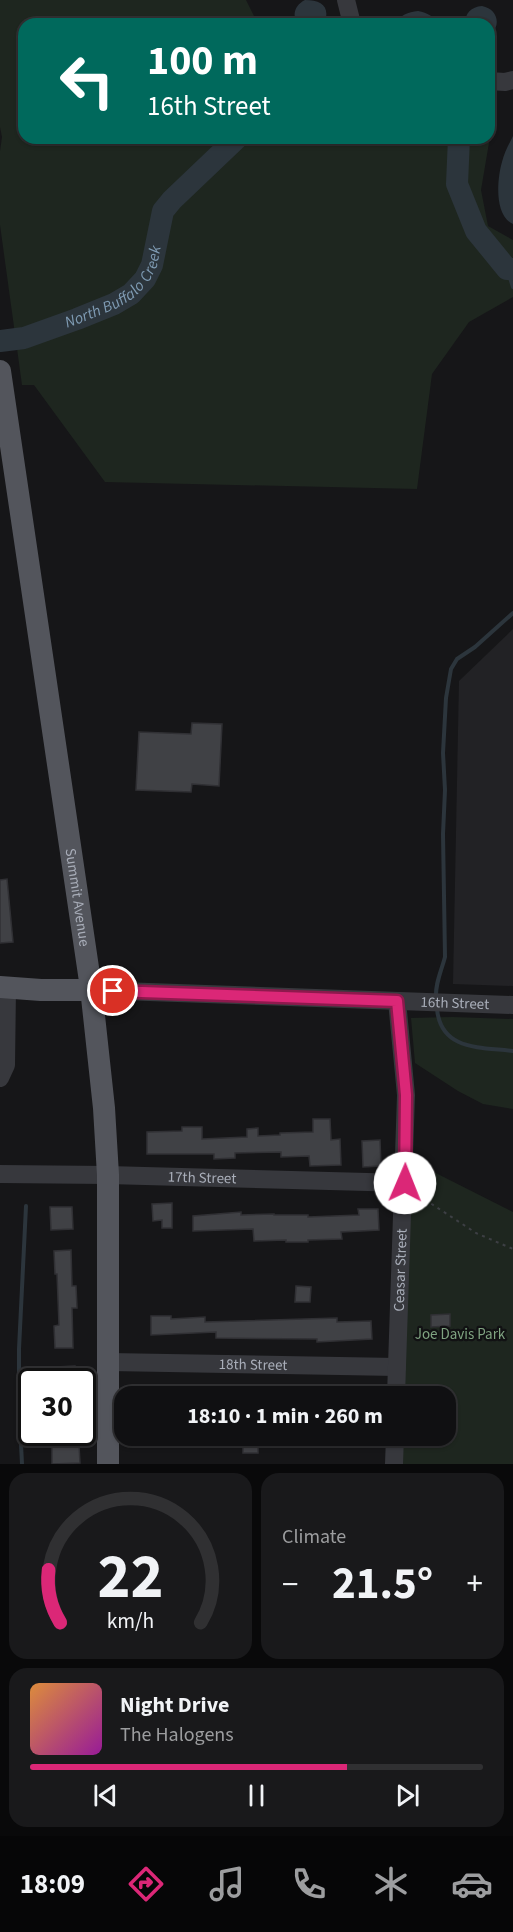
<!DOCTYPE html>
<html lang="en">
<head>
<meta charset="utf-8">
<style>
	:root { --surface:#101012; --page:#19191b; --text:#f1f3f6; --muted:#9c9d9f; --line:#303032; --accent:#db2777 }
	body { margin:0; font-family:"Source Sans 3",sans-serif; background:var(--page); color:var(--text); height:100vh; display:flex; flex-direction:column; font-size:22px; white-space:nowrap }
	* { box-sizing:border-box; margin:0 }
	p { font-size:20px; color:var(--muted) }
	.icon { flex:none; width:33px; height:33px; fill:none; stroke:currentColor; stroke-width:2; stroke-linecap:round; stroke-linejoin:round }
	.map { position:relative; height:1464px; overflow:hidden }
	.side { display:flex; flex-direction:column; gap:9px; padding:9px; background:#09090a; flex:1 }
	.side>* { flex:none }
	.banner { position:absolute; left:18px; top:18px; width:477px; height:126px; border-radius:18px; box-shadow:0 2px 4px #0004,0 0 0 2px var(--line); background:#00695c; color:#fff; overflow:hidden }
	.speed { position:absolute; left:18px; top:1368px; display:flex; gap:12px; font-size:30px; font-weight:700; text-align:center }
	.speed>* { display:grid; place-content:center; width:78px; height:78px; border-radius:50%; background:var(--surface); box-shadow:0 2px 4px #0004,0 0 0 2px var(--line); line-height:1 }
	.speed .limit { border:3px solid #111; border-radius:9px; background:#fff; color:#111 }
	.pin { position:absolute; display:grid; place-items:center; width:51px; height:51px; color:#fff; margin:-26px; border:3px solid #fff; border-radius:50%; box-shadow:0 2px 6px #0007 }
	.me { position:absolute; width:66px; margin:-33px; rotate:1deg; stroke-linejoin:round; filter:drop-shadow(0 0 4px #0008) }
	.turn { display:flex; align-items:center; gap:21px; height:126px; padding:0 30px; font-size:27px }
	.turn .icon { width:78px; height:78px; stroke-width:2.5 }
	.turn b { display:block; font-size:42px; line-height:51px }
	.big { font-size:45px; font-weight:700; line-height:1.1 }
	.side .card { flex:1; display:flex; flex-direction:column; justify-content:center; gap:9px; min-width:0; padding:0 21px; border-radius:18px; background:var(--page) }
	.side .dial { align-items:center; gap:0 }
	.dial svg { height:156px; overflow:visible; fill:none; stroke:var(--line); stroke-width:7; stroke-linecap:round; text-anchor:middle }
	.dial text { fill:var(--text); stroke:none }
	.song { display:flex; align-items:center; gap:18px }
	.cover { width:72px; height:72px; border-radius:9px; background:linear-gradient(135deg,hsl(30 70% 55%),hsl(300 70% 35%)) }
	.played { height:6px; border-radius:3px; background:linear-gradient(90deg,var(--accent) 70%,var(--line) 70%) }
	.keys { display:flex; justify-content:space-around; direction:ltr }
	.heat { display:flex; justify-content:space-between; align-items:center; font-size:33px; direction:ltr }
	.side .tiles { flex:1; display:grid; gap:9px; grid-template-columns:1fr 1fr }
	.card:last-child { grid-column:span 2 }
	.trip { position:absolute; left:114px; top:1386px; width:342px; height:60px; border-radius:18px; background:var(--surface); box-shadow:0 2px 4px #0004,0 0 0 2px var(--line); font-weight:700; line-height:60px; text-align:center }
	.tabs { display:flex; height:96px; justify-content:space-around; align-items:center; background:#060607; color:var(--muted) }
	.tabs .icon { width:42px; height:42px }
	.tabs .active { color:var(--accent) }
	.tabs b { font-size:27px; color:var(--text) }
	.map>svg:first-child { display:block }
</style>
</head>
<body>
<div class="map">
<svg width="513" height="1464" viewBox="0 0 513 1464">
	<rect width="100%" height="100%" fill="#161618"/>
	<path fill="#222225" d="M513,629V986L453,984L459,681Z"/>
	<path fill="#1e261f" d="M0,0H246L258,24H24V138H489V129L491,131L481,190L488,226L513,240V297L469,322L432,374L417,489L105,482L34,385H22L0,225V151L2,137L0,127Z
		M452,1017L513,1019V1109L483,1104L458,1091L415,1063L411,1018Z
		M412,1161L513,1212V1464H402L403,1436H446V1396H404Z"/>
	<path fill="#2c353c" d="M305,0C322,0 331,7 324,24H297C292,14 295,5 305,0Z
		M482,6C498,9 502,26 489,36V24H465C465,13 471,7 482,6Z
		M418,11C428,13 433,16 439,24H395C400,15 408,12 418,11Z
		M513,136V224C494,216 497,179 502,162C504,153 509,144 513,136Z"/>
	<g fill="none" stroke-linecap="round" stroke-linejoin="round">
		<path stroke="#2c353c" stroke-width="4" d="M507,269L513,287
			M436,998C435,984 441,972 445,957L443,834L445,790L443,753L446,698L451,669L457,659L475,647L513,613
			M437,1009C441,1051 481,1047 513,1051
			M22,1464L19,1403V1349L26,1206"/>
		<g stroke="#2c353c" stroke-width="22">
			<path d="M459,138L457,184L476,231L507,269H513"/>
			<path id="s1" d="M0,341L24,338L77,319L114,304L131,294L145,279L152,265L163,211L172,200L237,138"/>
		</g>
	</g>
	<path fill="#404145" stroke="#303034" stroke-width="1.5" d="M192,723L222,724L219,786L192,784L191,792L136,790L139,732L191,734Z
		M7,879L13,942L0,943V880Z
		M313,1119H330L331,1140L340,1139L341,1165L310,1166L309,1156L281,1157V1152L235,1153V1158L214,1159V1154H147V1132L182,1131V1127H202V1139L247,1137V1129L258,1128V1136L280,1135V1133L313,1132Z
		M380,1140L381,1166L363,1167L362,1141Z
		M172,1203V1228H162V1220L153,1221L152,1204Z
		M50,1207H72L73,1229L51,1230Z
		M358,1209H378L379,1230L341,1232L342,1239L308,1240V1242H286V1240L254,1241L253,1229L193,1231V1216L241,1212V1215L274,1214V1215H308V1217L359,1215Z
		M71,1250L72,1286H76L77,1308H72L73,1348H55L54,1326L59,1325L57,1274H55L54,1251Z
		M296,1286L311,1287L310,1302H295Z
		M450,1314V1326L431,1327V1315Z
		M151,1316H171V1319L205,1317V1322L337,1318V1322L371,1321L372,1339L317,1342V1339L216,1338V1332L151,1335Z
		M75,1366L76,1382H56V1367Z
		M146,1385H167V1396H147Z
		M243,1438H258V1453H243Z
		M79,1445L80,1463L52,1464V1446Z"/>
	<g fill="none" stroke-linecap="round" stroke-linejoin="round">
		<path stroke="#3d3f44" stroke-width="2" stroke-dasharray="3 4.5" stroke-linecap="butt" d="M418,1197L424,1199L476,1233L513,1249"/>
		<g stroke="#37383d" stroke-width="18">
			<path d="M346,0L352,24"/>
			<path d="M489,81L505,82L513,80"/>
			<path id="s2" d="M92,990L513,1005"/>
			<path d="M0,1078L6,1065L7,988"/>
			<path id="s3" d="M0,1174L108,1175L405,1183"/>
			<path id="s4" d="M109,1362L397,1367"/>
			<path id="s5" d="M396,1396L406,1095L397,1001"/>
			<path d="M394,1464L395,1436"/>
		</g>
		<g stroke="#53555c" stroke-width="22">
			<path id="s6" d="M0,371L91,988L104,1108L108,1175V1464"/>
			<path d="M0,987L41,990H92"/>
		</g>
	</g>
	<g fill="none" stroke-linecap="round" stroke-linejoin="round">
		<g stroke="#8e194d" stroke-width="15">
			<path id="route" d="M113,991L397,1001L406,1095L405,1183"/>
		</g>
		<use href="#route" stroke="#db2777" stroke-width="10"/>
	</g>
	<g text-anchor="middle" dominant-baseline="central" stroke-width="4.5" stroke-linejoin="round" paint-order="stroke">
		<g font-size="15" fill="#a8adb8" stroke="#111113">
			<text stroke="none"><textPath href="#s6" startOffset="532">Summit Avenue</textPath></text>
			<text stroke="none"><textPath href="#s2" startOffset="363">16th Street</textPath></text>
			<text stroke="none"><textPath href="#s3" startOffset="202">17th Street</textPath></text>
			<text stroke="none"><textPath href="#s5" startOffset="126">Ceasar Street</textPath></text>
			<text stroke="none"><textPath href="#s4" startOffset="144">18th Street</textPath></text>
		</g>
		<g font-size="15" fill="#7fa381" stroke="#111113">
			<text x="460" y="1334">Joe Davis Park</text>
		</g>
		<g font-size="16" font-style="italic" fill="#7f9bb3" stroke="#111113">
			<text stroke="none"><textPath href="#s1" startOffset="132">North Buffalo Creek</textPath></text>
		</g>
	</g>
</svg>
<div class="speed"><div class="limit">30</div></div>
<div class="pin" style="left:113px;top:991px;background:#d93025"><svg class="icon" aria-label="arrive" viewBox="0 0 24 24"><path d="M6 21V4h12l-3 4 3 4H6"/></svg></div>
<svg class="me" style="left:405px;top:1183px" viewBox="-20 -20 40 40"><circle r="19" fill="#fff"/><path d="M0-13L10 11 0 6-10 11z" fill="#db2777"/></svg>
<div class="trip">18:10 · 1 min · 260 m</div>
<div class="banner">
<div class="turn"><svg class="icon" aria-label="left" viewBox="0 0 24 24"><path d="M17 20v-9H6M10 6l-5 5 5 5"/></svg><div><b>100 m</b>16th Street</div></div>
</div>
</div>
<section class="side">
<div class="tiles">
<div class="card dial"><svg viewBox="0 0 100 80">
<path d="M14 69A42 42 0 1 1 86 69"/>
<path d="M14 69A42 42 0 0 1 8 42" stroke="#db2777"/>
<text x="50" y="56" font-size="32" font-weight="700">22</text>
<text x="50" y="72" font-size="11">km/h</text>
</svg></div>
<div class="card"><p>Climate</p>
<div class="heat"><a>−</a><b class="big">21.5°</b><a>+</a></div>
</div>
<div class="card">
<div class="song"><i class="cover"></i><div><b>Night Drive</b><p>The Halogens</p></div></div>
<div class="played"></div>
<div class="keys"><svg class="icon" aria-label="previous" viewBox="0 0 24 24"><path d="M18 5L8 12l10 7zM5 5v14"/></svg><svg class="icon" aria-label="pause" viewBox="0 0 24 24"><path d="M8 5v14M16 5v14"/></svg><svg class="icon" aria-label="next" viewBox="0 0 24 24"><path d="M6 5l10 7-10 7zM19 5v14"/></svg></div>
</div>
</div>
</section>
<nav class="tabs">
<b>18:09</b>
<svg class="icon active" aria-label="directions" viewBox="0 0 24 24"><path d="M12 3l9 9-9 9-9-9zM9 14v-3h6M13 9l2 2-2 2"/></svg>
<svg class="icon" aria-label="music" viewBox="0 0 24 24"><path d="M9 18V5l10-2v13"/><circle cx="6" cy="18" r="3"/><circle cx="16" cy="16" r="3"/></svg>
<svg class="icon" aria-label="phone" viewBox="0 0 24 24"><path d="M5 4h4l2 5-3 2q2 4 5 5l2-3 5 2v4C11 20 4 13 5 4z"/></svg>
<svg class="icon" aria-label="climate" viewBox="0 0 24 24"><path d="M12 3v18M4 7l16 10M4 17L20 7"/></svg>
<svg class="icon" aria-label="car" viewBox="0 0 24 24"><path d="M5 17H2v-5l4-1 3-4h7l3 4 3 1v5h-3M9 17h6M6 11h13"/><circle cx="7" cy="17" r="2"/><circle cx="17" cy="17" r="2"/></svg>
</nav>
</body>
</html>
